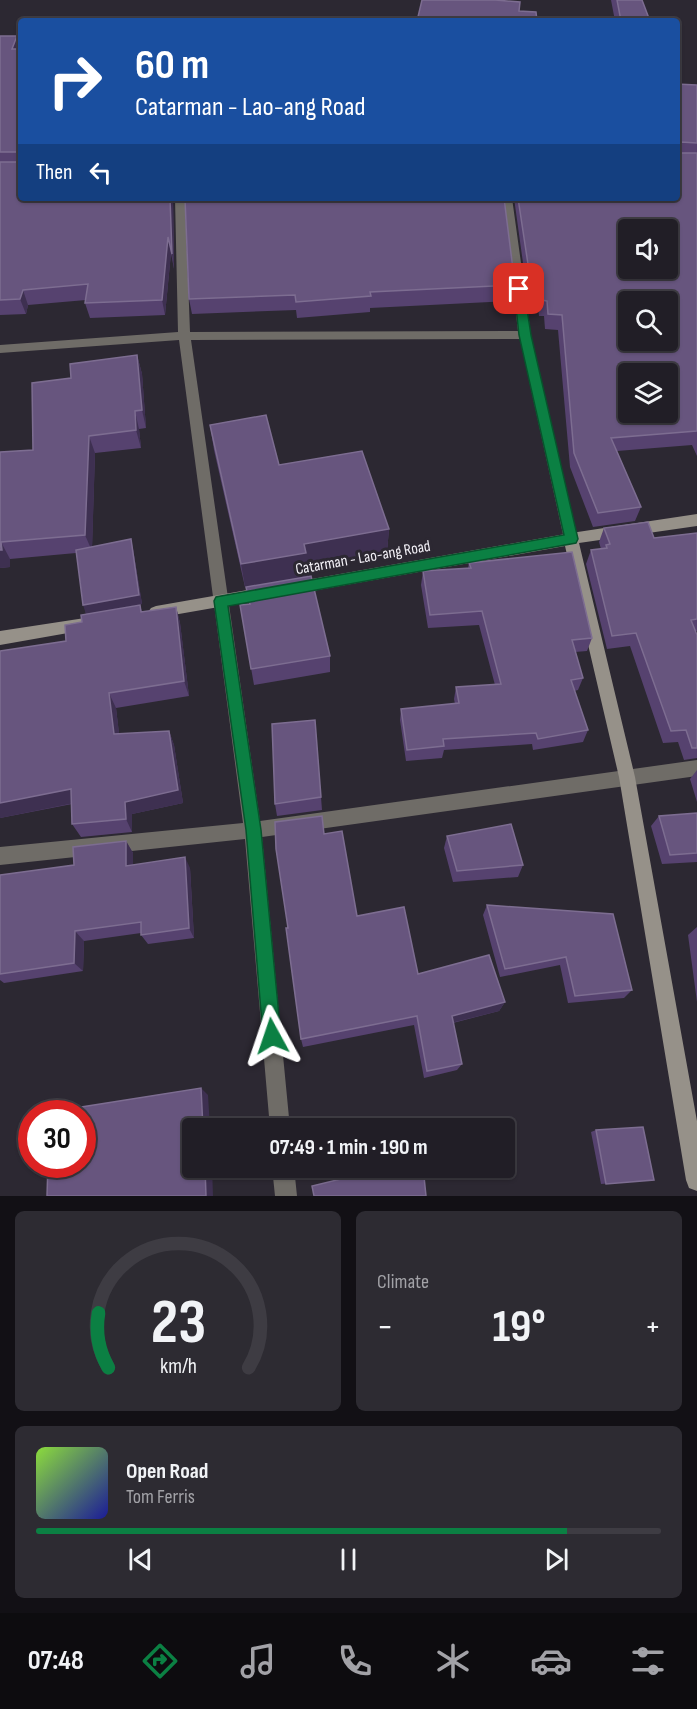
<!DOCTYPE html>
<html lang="en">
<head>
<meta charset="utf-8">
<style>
	:root { --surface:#211e26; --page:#2d2b32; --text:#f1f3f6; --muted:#a2a2a7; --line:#3e3c43; --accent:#0b8043 }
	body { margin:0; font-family:"Sofia Sans Condensed",sans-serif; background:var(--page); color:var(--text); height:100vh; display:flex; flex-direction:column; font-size:22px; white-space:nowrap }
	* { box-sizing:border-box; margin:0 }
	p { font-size:20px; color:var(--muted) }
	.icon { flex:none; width:33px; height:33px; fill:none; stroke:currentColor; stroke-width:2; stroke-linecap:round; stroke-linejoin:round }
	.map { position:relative; height:1196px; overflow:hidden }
	.side { display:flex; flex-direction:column; gap:15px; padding:15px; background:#121015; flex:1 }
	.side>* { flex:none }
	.top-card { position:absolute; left:18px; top:18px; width:662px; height:183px; border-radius:6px; box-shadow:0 2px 4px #0004,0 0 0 2px var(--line); background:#1a4fa0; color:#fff; overflow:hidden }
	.buttons { position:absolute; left:618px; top:219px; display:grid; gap:12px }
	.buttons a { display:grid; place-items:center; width:60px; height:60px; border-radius:6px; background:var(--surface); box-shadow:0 2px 4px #0004,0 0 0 2px var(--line); font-size:30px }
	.speed { position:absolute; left:18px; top:1100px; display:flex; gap:12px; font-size:30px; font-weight:700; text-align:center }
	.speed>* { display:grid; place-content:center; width:78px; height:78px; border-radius:50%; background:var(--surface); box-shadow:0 2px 4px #0004,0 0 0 2px var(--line); line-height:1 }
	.speed .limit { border:9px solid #d22; background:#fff; color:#111 }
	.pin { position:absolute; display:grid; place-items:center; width:51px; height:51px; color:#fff; margin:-26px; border-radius:12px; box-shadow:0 3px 9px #0006 }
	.me { position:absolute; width:66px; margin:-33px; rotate:355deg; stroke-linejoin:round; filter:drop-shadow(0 0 4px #0008) }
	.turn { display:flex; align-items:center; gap:21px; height:126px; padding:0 18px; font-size:27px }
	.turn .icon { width:78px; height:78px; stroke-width:2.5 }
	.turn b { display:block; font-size:42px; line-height:51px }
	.then { display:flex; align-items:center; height:57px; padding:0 18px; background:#0003; gap:12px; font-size:22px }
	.big { font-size:45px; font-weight:700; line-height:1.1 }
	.side .tile { flex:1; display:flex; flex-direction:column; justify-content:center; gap:9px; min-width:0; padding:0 21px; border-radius:9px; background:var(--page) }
	.side .dial { align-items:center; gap:0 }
	.dial svg { height:156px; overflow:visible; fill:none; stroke:var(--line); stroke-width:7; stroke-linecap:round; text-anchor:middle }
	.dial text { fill:var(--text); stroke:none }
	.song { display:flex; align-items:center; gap:18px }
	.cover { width:72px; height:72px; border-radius:9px; background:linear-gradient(135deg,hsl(90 70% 55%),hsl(240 70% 35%)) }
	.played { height:6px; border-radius:3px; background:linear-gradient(90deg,var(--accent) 85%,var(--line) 85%) }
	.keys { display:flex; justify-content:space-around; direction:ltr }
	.heat { display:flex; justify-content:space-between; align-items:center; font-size:33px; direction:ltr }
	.side .tiles { flex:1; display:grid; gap:15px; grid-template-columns:1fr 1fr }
	.tile:last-child { grid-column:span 2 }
	.trip { position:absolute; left:182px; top:1118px; width:333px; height:60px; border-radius:6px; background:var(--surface); box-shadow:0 2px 4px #0004,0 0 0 2px var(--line); font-weight:700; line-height:60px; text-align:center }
	.tab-bar { display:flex; height:96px; justify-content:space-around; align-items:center; background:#0d0c0f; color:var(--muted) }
	.tab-bar .icon { width:42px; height:42px }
	.tab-bar .current { color:var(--accent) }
	.tab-bar b { font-size:27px; color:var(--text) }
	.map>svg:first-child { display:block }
</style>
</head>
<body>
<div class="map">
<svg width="697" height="1196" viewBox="0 0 697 1196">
	<rect width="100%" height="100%" fill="#2c2832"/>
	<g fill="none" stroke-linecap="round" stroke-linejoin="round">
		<path fill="#6f6c67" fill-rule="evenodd" d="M175,198H185L190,332L518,331L502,198H512L531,335L578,539L576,543H566L564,539L520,339L191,340L260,821L697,760V776L262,837L290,1128H270L245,839L0,865V847L243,823L179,340L0,353V345L178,332Z
			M272,1167H294L297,1196H275Z"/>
		<path fill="#969189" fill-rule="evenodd" d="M697,514V526L579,543L635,777L697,1121V1191L689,1188L686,1180L619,777L565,546L295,594L290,592L288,588L290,584L295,582L571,533Z
			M265,587L270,589L272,593L270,597L265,599L156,618L151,616L148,612L151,608L156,606Z
			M85,618L90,619L93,624L90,629L85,630L0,645V631Z"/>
	</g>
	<path fill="#56426f" d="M611,0H642L650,21H615Z
		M0,36H17L21,198H173L174,269L171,253L165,315L90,318L85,303L86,300L28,305L26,314L0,315Z
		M676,84L697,85V456L692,445L617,451L641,507L635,521L593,527L570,467L558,330L545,329L544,316H539L537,299H528L514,198H676Z
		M515,285L512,301L370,308V312L297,318L296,310L192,314L189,299Z
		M137,355L142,374L146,428L139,429L141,448L95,453L92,547L131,539L133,549L142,604L86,614L76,553L10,559V567L0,568V452L33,450L71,378Z
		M210,425L389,529L387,552L307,568L308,576L245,587L214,450Z
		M604,528L654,538L697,533V631H695L697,635V758L684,760L678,742L663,743L630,646L607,649L586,564L591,550L601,549L599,542Z
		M469,563L592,638L587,651L575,652L583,678L578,690L574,691L588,730L583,742L533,750L532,744L444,750L442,758L406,761L400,720L401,709L455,704L454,699L456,687L495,685L479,625L428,628L421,585L423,571L468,568Z
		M246,587L330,656V672L254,685L240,605L249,604Z
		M140,605L142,612L176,607L180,623L189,696L116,708L119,734L169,731L174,745L183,803L132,814V832L81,837L72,824V804L0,818L66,641L82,622Z
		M315,720L322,810L277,816L275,804Z
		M697,770V802L690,779Z
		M697,813V862L662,864L651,826L659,816Z
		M324,834L357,916L418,974L505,1002L499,1011L453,1023L462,1064L457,1070L424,1078L414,1025L303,1047L301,1039L288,928Z
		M447,836L523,865L518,877L453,882L444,848Z
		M126,841L133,853V865L190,868L194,938L148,944L141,935V933L84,941L83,971L4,983L0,980V875L74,865Z
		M487,905L632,990L624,998L568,1003L560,965L500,977L483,915Z
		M697,927V1002L688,935Z
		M596,1130L654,1180L601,1184L591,1132Z"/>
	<path fill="#3e3051" d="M17,36L21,51L12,49Z
		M170,198H173L174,269L172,254Z
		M168,237L171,253L165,315L162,300Z
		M23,290L28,305L26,314L20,299Z
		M137,355L142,374L146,428L142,410Z
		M135,411L139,429L141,448L136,430Z
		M89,436L95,453L92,551L85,535Z
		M389,529L387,552L307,568L308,576L245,587L241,564L304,544Z
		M131,539L133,549L142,604L86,614L83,605Z
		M1,542L10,559V567L0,568V550Z
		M176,607L180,623L189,696L184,681Z
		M109,693L116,708L121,749L114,734Z
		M169,731L174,745L183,803L132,814V832L126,819L125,802Z
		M71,789L79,802L0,818V803Z
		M126,841L133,853V877L126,866Z
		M185,857L190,868L194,938L189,928Z
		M75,931L84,941L83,971L74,963Z
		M505,1002L499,1011L447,1024L452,1016Z
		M201,1088L208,1095L210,1128H203Z
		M205,1167H212L213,1196H206Z"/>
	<path fill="#67557e" stroke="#7d6d91" stroke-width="1.5" fill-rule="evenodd" d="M422,0H495L520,2L519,11L536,12L537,21H417Z
		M617,0H642L650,21H621Z
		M0,36H17L12,49H21V198H170L172,254L168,237L162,300L85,303L88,284L23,290L20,299L0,300V162H16L18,160V152H0Z
		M676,84L697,85V143L681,142L678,151L681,153H697V431L611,438L641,507L598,513L574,453L562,315L548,314L547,301L542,300L540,283L531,284L518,198H676ZM628,230H668V268H628ZM628,302H668V340H628ZM628,374H668V412H628Z
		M185,198H504L515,285L370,292L371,296L296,302L295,295L189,299Z
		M137,355L142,410L135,411L136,430L89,436L85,535L1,542L2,550H0V452L33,450L32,383L71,378L70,364Z
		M266,415L279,465L362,451L389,529L304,544L306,553L241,564L210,425Z
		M648,522L654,538L697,533V619L691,620L697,635V748H692L686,730L671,731L636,633L612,636L591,550L607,548L606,545L610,544L604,528Z
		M131,539L139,595L83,605L76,550Z
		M572,552L592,638L572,640L583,678L571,680L588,730L538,739L536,733L443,739L444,746L407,750L401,709L459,703L456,687L501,684L482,611L430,615L423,571L471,568L469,563Z
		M311,576L330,656L251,669L240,605L250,604L246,587Z
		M140,605L141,612L176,607L184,681L109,693L114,734L169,731L178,790L125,802L126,819L72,824L71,789L0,803V651L66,641L65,625L82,622L81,615Z
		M315,720L321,797L275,804L272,724Z
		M697,813V853L670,855L659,816Z
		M322,816L324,834L342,831L357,916L404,907L418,974L489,955L505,1002L452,1016L462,1064L427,1071L417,1016L301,1039L286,928H288L276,849L275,822Z
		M511,824L523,865L457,871L447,836Z
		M126,841V866L185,857L189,928L141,935V922L75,931L74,963L0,974V875L74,865L73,847Z
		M487,905L613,914L632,990L575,996L566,957L505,969Z
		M201,1088L203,1128H192V1167H205L206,1196H47L48,1164H82V1113H50V1112Z
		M643,1127L654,1180L606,1184L596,1130Z
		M386,1167H423L426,1196H314L312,1186L386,1168Z"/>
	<path fill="#0b8043" stroke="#07532c" stroke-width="1.5" d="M519,286L524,289L531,335L578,539L576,543L228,606L261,830L281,1036L278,1043L272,1045L265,1043L263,1036L246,830L214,601L216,597L221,596L564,535L519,335L514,289Z"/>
	<g text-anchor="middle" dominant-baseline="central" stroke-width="6" stroke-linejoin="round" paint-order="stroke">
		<g font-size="16" fill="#f3f1f7" stroke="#2c2832">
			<text transform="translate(363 558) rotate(-10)">Catarman - Lao-ang Road</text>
		</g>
	</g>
</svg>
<div class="buttons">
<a><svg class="icon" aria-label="sound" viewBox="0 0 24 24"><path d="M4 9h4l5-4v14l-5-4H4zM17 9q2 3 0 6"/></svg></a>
<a><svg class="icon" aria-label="search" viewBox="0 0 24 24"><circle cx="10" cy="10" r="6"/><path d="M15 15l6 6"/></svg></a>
<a><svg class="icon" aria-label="layers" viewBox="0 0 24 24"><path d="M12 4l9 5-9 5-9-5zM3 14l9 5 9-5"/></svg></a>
</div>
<div class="speed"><div class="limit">30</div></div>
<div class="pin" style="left:519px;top:289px;background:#d93025"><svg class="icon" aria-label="arrive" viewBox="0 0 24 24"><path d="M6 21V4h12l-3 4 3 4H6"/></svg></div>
<svg class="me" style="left:272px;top:1036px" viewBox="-20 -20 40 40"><path d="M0-17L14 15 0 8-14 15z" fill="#0b8043" stroke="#fff" stroke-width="4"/></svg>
<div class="trip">07:49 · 1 min · 190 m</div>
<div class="top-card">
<div class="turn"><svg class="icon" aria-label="right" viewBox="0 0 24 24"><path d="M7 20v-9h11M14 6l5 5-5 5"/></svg><div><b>60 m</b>Catarman - Lao-ang Road</div></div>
<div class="then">Then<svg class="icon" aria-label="left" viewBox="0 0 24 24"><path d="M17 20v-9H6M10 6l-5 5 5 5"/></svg></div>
</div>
</div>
<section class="side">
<div class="tiles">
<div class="tile dial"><svg viewBox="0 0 100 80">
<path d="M14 69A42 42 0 1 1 86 69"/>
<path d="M14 69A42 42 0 0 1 9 41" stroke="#0b8043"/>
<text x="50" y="56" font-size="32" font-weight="700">23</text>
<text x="50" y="72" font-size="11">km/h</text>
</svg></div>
<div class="tile"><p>Climate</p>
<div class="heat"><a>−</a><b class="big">19°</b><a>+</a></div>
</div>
<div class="tile">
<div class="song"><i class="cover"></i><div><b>Open Road</b><p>Tom Ferris</p></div></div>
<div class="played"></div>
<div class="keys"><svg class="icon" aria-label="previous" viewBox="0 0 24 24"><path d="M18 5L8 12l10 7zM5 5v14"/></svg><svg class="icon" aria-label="pause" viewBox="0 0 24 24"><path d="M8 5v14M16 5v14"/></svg><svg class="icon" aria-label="next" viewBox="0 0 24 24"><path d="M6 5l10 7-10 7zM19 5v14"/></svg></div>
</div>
</div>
</section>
<nav class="tab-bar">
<b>07:48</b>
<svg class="icon current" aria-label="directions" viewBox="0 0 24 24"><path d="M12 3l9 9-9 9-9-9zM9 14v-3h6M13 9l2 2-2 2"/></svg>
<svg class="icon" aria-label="music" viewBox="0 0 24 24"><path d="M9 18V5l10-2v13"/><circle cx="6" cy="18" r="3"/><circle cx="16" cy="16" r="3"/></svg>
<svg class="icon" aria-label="phone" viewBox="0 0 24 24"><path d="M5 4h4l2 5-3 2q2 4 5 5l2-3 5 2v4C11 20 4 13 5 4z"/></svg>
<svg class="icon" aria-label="climate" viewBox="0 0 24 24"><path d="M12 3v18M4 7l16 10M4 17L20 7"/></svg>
<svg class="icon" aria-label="car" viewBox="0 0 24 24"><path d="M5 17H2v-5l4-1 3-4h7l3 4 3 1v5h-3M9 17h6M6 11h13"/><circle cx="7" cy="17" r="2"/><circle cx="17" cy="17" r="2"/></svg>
<svg class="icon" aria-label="filters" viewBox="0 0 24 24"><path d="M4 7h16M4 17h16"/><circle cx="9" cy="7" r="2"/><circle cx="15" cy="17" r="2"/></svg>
</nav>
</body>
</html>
